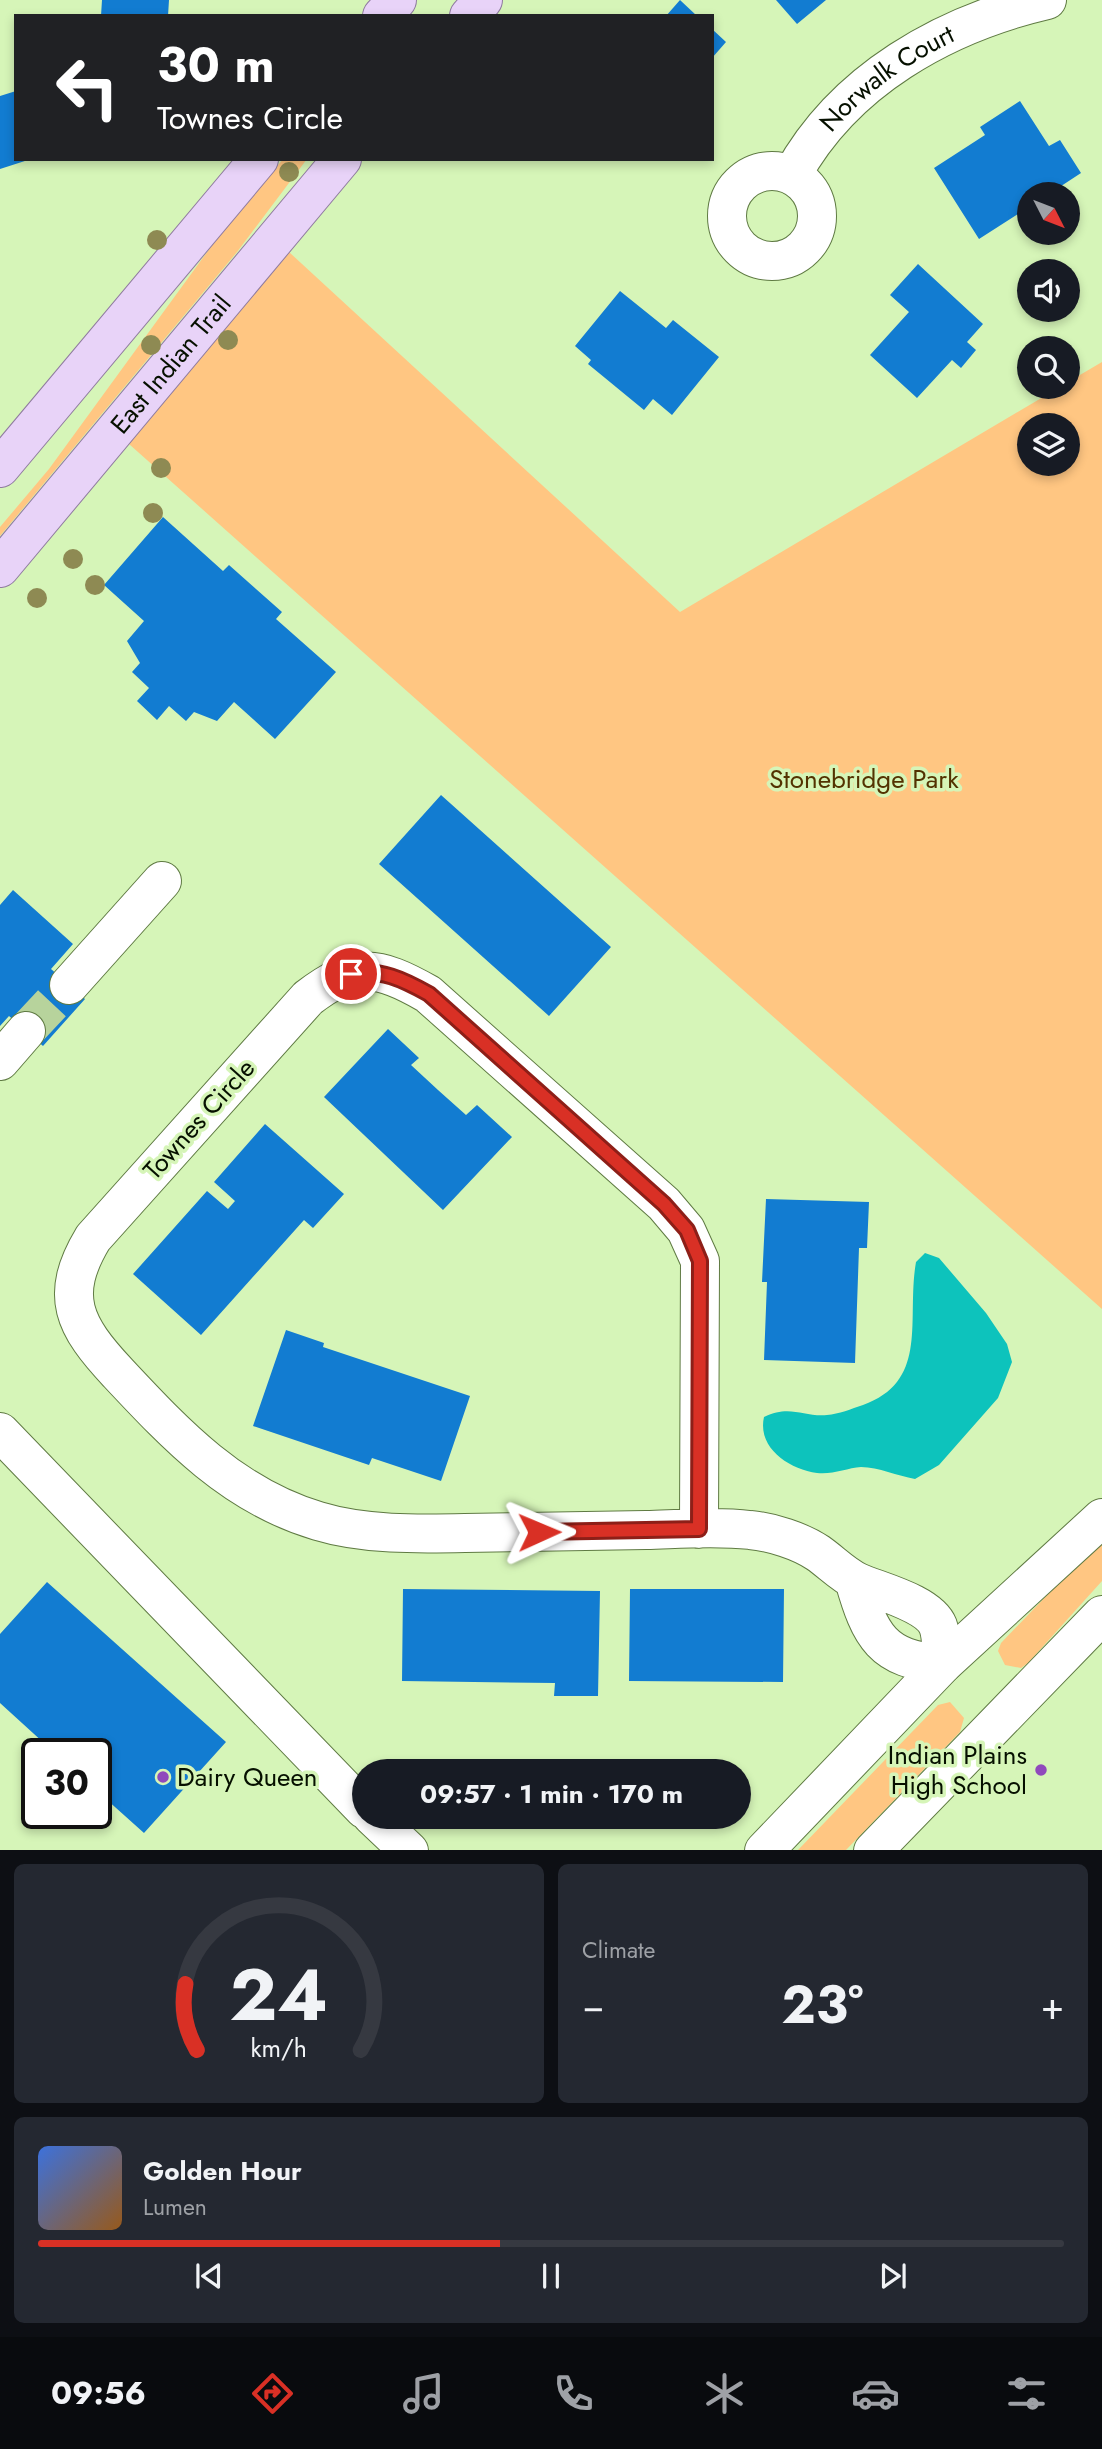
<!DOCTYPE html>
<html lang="en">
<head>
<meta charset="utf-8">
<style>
	:root { --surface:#171b24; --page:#242831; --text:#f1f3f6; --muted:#9ea1a6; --line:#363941; --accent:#d93025 }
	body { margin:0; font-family:Jost,sans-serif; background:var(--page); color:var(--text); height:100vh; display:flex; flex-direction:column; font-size:26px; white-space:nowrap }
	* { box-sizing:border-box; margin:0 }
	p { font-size:23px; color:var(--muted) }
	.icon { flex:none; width:38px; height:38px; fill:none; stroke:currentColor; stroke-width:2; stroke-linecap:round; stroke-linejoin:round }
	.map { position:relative; height:1850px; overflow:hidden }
	.side { display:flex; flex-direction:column; gap:14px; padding:14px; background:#0d0f14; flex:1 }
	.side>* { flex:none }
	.banner { position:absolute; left:14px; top:14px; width:700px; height:147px; border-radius:0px; box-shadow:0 4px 10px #0003; background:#202124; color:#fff; overflow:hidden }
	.needle { width:46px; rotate:132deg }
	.fabs { position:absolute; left:1017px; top:182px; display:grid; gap:14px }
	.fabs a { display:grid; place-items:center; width:63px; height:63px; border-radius:50%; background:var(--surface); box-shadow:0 4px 10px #0003; font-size:35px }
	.speed { position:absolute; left:21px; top:1738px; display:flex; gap:14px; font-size:35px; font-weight:700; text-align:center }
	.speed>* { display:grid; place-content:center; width:91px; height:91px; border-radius:50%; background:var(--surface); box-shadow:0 4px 10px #0003; line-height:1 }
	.speed .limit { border:4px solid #111; border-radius:10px; background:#fff; color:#111 }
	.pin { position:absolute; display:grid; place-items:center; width:60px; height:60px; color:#fff; margin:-30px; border:4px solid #fff; border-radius:50%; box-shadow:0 2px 7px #0007 }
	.me { position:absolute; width:77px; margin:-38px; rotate:89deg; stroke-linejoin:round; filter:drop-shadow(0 0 5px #0008) }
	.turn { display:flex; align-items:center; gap:24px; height:147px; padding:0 28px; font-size:32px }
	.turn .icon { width:91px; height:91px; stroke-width:2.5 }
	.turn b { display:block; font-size:49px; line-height:60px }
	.big { font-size:52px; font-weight:700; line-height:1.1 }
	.side .card { flex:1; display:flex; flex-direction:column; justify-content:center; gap:10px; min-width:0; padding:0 24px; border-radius:10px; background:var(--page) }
	.side .dial { align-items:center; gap:0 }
	.dial svg { height:182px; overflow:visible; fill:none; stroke:var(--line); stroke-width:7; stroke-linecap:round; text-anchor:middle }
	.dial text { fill:var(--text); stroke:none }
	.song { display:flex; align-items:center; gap:21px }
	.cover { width:84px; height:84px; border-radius:10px; background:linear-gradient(135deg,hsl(220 70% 55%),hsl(30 70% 35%)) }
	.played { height:7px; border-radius:4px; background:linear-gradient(90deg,var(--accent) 45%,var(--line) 45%) }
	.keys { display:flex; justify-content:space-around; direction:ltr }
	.heat { display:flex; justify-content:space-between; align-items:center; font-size:38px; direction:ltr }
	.side .tiles { flex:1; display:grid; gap:14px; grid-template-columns:1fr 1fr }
	.card:last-child { grid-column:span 2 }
	.trip { position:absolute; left:352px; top:1759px; width:399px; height:70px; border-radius:35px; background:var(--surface); box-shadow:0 4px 10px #0003; font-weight:700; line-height:70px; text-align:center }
	.dock { display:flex; height:112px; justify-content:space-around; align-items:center; background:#090b0e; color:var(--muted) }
	.dock .icon { width:49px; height:49px }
	.dock .selected { color:var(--accent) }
	.dock b { font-size:32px; color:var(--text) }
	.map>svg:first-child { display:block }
</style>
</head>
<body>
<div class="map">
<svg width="1102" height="1851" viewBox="0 0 1102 1851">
	<rect width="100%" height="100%" fill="#d6f5b8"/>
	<path fill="#ffc682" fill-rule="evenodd" d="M283,159H307L237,252L0,536V527L49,469L213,244Z
		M289,252L680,612L1060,387H1068V382L1102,362V1309L129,444ZM1029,425H1068V464H1029Z
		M1102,1538V1581L1028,1663L1021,1668L1005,1665L998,1651L1001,1643Z
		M950,1702L964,1718L960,1732L846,1850H798L938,1705Z"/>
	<path fill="#0dc3bc" d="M925,1253L939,1258L986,1313L1007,1344L1012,1362L998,1398L939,1465L915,1479C897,1476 879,1467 861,1467C847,1468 832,1475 817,1473C789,1469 757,1448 764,1417C790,1404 803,1417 827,1415C839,1414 851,1409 863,1405C930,1381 906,1319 916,1262Z"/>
	<path fill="#127cd1" d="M102,0H169L168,16H101Z
		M680,0L697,16H666Z
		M776,0H826L797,24Z
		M712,29L726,42L712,58Z
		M16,91V159L28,160L0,169V96Z
		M1020,101L1049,146L1060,140L1081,173L1049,194H1029V207L979,239L934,168L985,135L980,127Z
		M918,264L983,324L967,342L976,350L961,368L952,360L917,398L870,355L909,312L890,295Z
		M620,291L666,328L673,320L719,357L672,415L653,399L644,410L588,364L591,360L575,346Z
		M163,517L223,571L229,565L282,612L276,619L336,672L275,739L234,702L217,721L194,712L186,721L169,706L157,720L137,701L149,688L132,672L140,663L127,641L144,621L104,585Z
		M441,795L611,947L549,1016L379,864Z
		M13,890L73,944L51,969L85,999L43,1046L9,1016L0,1026V905Z
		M388,1029L419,1058L411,1065L438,1090L466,1115L477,1105L512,1137L443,1210L324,1097Z
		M265,1124L344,1194L313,1228L304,1220L201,1335L133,1274L207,1191L228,1209L235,1201L214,1182Z
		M766,1199L869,1202L867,1248H859L855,1363L764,1360L767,1282H762Z
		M286,1330L324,1343L323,1347L470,1396L441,1481L372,1458L369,1465L253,1426Z
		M47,1582L226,1742L144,1833L96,1790V1754H56L0,1703V1634Z
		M403,1589L600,1591L598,1696H554L555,1683L402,1681Z
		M630,1589H784L783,1682L629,1681Z"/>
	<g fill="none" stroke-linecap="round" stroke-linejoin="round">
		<path stroke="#b7d39c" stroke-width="38" stroke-dasharray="38 19" stroke-linecap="butt" d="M26,1031L69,985"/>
		<g stroke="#5f7a43" stroke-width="40">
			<g id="minor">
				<circle cx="772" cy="216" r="45"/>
				<path id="s1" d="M792,175C844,80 944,24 1047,0"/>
				<path d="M69,985L162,881"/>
				<path d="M0,1061L26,1031"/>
				<path d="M0,1432L364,1809"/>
				<path d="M699,1529L700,1261L686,1230L664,1204L428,994C377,965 355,962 308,998L93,1238C58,1296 74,1326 118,1373C176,1435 233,1496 318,1521C364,1535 417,1534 465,1533C525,1532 586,1531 646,1530C680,1529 717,1526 750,1530C772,1532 800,1541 818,1553C831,1562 843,1575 858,1582C878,1591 929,1603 938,1626C942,1636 941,1652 943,1664C882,1660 870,1636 854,1580"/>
				<path d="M372,1816L409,1851"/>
				<path d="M764,1851L943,1664L1102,1518"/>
				<path d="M873,1851L1102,1615"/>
			</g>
		</g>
		<g stroke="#8f7b9f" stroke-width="40">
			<g id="major">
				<path d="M382,16L397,0"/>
				<path d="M469,16L483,0"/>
				<path d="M0,468L259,159"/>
				<path id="s2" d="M0,568L342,159"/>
			</g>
		</g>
		<use href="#minor" stroke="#fff" stroke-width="38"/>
		<use href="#major" stroke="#e8d3f8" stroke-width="38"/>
	</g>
	<g fill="#8e8a53">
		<circle cx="289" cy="172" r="10"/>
		<circle cx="157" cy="240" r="10"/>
		<circle cx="228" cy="340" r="10"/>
		<circle cx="151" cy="345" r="10"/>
		<circle cx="161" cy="468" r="10"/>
		<circle cx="153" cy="513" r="10"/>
		<circle cx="73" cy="559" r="10"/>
		<circle cx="95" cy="585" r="10"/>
		<circle cx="37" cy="598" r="10"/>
	</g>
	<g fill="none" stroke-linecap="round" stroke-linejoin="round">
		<g stroke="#8d1f18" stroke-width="18">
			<path id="route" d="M351,974C380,968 404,980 429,994L664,1204L687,1230L700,1261L699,1529L539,1532"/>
		</g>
		<use href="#route" stroke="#d93025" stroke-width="12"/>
	</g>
	<g fill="#9049bc" stroke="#d6f5b8" stroke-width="2.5">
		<circle cx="1041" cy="1770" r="7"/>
		<circle cx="163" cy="1777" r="7"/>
	</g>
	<g text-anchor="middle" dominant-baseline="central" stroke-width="7" stroke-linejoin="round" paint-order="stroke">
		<g font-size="26" fill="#061000" stroke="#d6f5b8">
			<text stroke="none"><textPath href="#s1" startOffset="138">Norwalk Court</textPath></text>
			<text stroke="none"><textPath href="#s2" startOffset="266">East Indian Trail</textPath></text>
			<text transform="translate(199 1119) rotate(-48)">Townes Circle</text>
		</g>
		<g font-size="26" fill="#533201" stroke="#d6f5b8">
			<text x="864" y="779">Stonebridge Park</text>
		</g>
		<g font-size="26" fill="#061000" stroke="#d6f5b8" text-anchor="end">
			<text x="1027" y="1755">Indian Plains<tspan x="1027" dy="30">High School</tspan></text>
			<text x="177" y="1777" text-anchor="start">Dairy Queen</text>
		</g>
	</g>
</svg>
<div class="fabs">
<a><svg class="needle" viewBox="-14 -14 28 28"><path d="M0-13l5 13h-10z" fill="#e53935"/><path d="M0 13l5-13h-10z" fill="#9ea1a6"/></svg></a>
<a><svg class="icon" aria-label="sound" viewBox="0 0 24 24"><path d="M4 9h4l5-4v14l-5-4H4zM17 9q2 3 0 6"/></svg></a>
<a><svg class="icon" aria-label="search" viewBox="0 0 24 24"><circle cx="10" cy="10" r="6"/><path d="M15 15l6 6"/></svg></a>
<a><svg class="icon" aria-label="layers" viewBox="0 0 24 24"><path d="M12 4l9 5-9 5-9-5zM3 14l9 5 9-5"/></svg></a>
</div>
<div class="speed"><div class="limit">30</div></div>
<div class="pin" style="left:351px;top:974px;background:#d93025"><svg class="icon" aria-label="arrive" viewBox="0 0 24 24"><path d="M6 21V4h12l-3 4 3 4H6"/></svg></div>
<svg class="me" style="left:539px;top:1532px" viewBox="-20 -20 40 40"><path d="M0-17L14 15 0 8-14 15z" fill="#d93025" stroke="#fff" stroke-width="4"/></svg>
<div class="trip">09:57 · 1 min · 170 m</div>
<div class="banner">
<div class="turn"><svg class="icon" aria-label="left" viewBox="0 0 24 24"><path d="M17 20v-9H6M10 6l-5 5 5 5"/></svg><div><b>30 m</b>Townes Circle</div></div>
</div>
</div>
<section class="side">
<div class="tiles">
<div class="card dial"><svg viewBox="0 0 100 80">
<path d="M14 69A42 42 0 1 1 86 69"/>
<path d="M14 69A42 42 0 0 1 9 40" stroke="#d93025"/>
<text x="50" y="56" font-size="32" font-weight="700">24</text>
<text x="50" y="72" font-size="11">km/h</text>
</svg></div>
<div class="card"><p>Climate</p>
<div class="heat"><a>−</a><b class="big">23°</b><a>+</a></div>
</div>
<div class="card">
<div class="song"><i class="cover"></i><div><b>Golden Hour</b><p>Lumen</p></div></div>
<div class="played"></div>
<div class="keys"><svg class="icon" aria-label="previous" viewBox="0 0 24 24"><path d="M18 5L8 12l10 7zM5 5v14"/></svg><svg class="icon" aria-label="pause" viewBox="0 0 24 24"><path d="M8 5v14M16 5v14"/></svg><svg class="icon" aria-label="next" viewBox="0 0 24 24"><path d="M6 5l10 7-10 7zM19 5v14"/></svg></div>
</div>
</div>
</section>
<nav class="dock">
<b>09:56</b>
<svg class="icon selected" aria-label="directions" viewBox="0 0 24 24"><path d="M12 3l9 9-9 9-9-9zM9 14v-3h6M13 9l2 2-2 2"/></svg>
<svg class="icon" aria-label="music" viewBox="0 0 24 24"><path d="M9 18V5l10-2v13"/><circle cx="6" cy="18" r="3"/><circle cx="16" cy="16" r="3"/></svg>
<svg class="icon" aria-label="phone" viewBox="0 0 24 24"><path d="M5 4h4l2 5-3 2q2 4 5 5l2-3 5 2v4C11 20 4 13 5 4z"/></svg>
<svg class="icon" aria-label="climate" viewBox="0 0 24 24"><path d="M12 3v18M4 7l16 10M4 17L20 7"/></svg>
<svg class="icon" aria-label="car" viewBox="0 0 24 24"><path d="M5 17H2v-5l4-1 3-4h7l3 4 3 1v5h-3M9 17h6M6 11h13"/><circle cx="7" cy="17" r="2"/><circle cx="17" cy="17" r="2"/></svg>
<svg class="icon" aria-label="filters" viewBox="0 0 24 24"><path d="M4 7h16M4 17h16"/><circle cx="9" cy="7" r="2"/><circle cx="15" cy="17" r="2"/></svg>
</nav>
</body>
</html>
